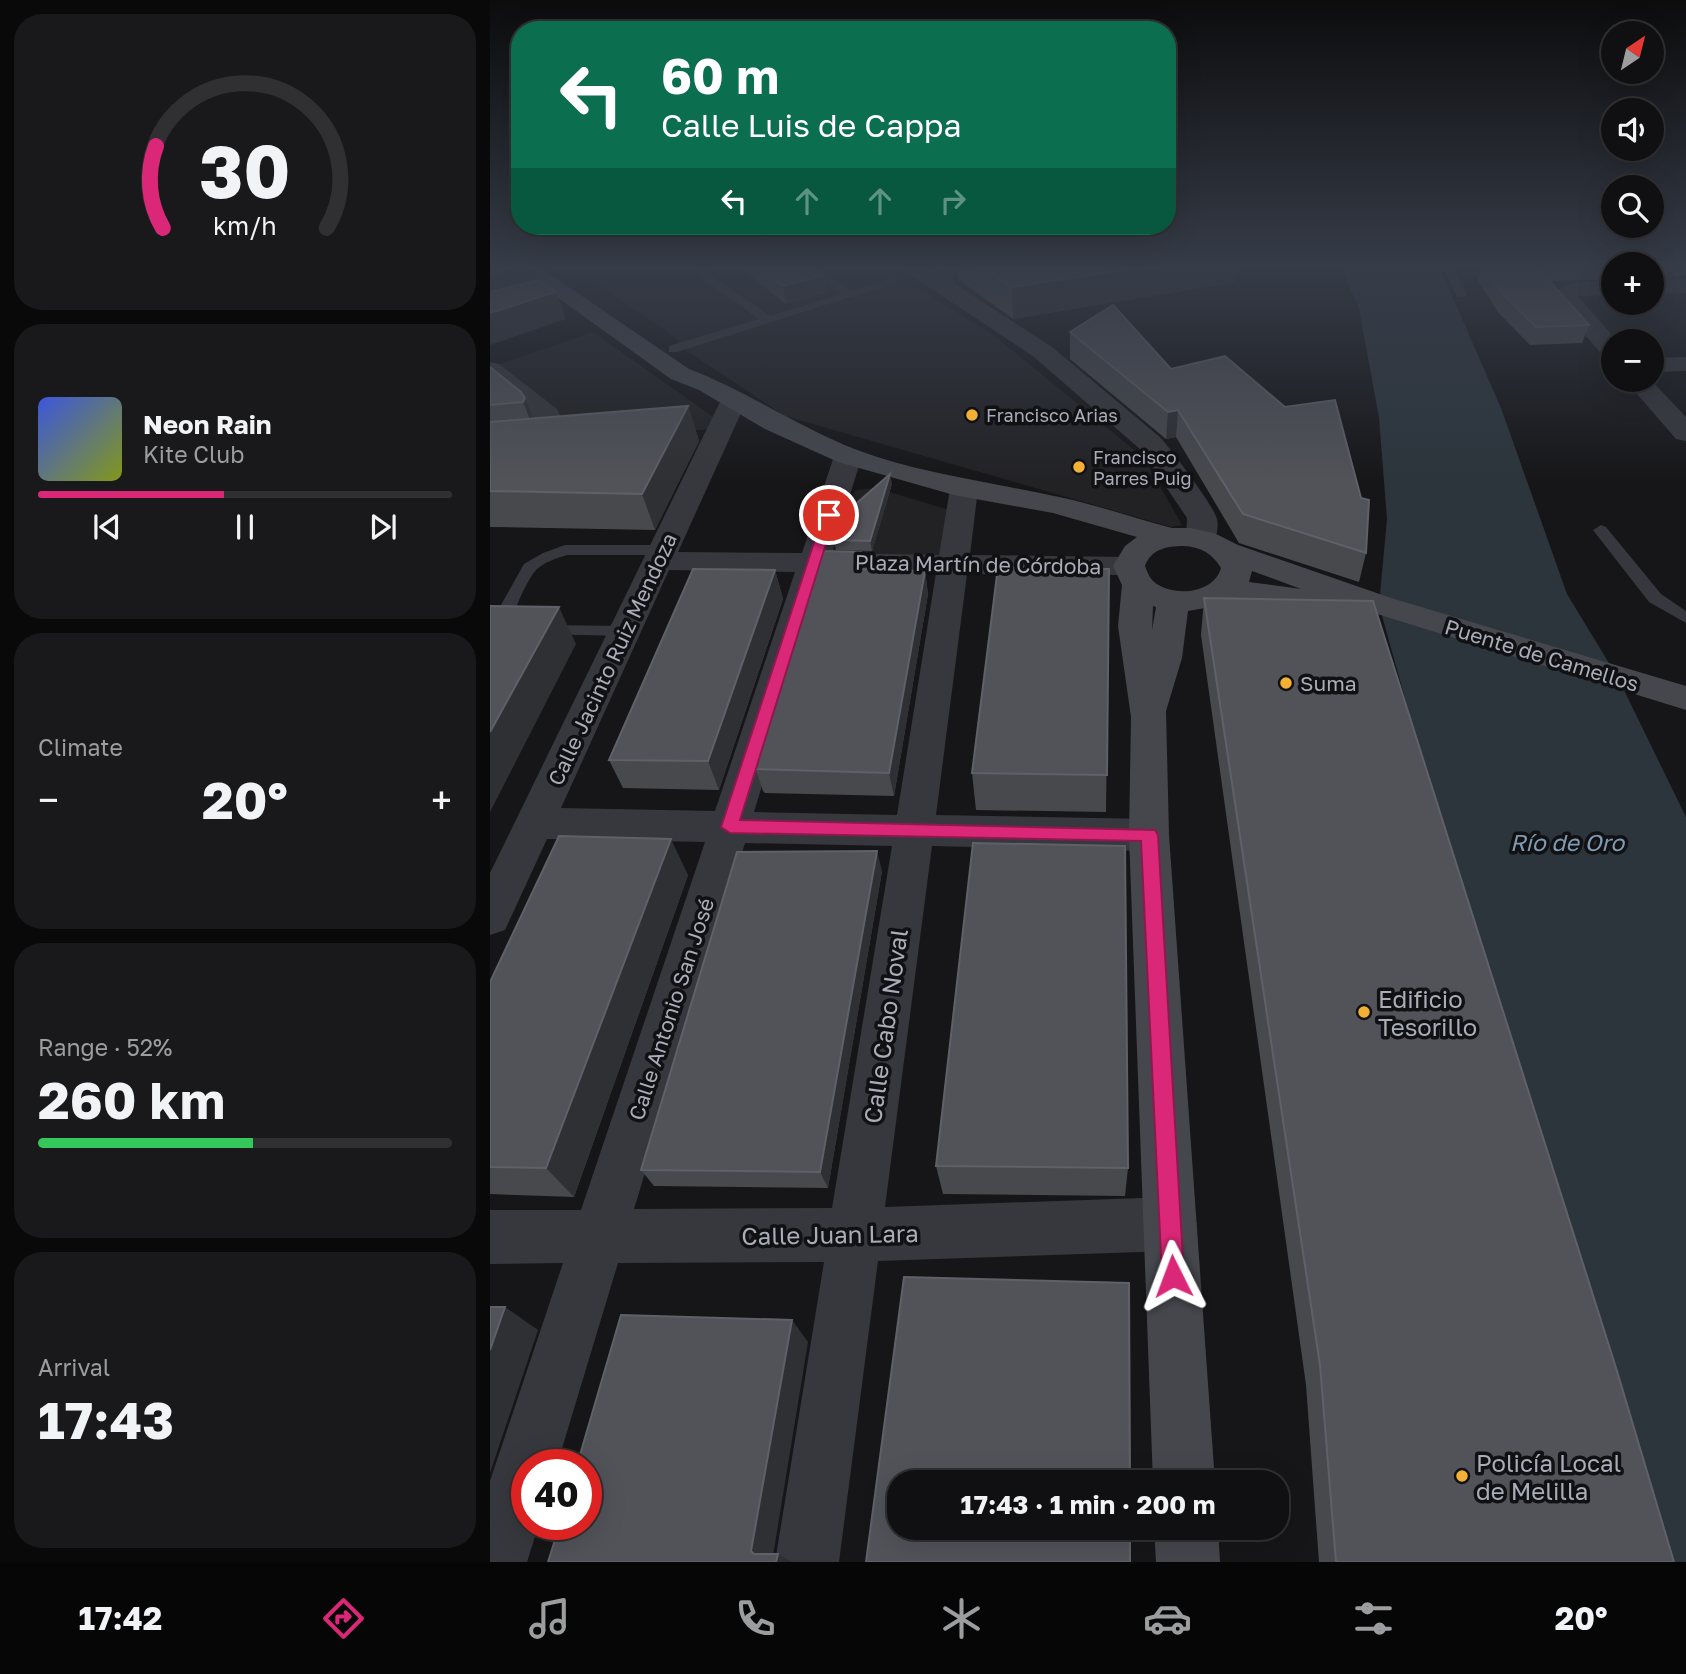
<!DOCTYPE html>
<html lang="en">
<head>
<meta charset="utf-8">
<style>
	:root { --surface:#101012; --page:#19191b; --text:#f1f3f6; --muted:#9c9d9f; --line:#303032; --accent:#db2777 }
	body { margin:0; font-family:"Golos Text",sans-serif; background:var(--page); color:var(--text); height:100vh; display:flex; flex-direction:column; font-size:26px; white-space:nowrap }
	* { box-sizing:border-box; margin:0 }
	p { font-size:23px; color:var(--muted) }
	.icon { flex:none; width:38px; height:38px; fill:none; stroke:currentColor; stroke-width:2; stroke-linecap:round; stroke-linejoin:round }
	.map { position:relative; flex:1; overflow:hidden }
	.details { display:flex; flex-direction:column; gap:14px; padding:14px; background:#09090a; width:490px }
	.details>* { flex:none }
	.banner { position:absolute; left:21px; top:21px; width:665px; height:214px; border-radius:28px; box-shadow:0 7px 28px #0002,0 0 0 2px var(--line); background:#0b6e4f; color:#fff; overflow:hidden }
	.needle { width:46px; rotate:35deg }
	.controls { position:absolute; left:1111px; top:21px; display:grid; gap:14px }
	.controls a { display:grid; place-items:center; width:63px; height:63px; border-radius:50%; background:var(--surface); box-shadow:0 7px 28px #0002,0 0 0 2px var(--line); font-size:35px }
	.speed { position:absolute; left:21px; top:1449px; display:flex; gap:14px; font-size:35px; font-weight:700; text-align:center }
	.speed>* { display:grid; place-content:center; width:91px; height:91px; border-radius:50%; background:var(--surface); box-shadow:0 7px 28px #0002,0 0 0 2px var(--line); line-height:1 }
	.speed .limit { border:10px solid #d22; background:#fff; color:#111 }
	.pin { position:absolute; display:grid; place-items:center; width:60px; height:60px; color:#fff; margin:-30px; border:4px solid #fff; border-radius:50%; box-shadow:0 2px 7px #0007 }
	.me { position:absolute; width:77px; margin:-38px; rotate:357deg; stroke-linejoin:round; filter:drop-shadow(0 0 5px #0008) }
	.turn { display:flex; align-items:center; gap:24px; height:147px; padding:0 35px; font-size:32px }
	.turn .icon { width:91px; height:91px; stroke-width:2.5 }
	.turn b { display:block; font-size:49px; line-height:60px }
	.lanes { display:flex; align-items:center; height:66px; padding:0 35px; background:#0003; justify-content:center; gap:35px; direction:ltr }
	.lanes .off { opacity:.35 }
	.big { font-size:52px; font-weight:700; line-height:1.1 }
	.details .card { flex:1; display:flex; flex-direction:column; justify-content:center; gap:10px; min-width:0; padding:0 24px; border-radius:28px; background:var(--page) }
	.details .dial { align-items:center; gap:0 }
	.dial svg { height:182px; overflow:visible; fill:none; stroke:var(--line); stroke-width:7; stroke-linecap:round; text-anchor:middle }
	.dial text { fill:var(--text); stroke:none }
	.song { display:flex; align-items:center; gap:21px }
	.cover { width:84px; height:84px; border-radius:10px; background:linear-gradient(135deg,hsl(230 70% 55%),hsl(70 70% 35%)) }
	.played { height:7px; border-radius:4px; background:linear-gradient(90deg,var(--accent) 45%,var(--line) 45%) }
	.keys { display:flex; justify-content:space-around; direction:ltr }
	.heat { display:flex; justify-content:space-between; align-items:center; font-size:38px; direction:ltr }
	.charge { height:10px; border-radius:5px; background:linear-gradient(90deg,#34c759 52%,var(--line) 0) }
	.trip { position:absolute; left:397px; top:1470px; width:402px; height:70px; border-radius:28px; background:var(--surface); box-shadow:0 7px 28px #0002,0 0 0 2px var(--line); font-weight:700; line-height:70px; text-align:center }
	.menu { display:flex; height:112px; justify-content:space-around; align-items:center; background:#060607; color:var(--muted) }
	.menu .icon { width:49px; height:49px }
	.menu .selected { color:var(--accent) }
	.menu b { font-size:32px; color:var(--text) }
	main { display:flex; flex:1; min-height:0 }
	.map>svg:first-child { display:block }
</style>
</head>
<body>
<main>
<section class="details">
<div class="card dial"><svg viewBox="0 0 100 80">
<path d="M14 69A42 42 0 1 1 86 69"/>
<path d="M14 69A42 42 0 0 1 11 33" stroke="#db2777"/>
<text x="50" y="56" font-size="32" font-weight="700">30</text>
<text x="50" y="72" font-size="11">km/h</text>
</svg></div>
<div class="card">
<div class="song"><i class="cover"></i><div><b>Neon Rain</b><p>Kite Club</p></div></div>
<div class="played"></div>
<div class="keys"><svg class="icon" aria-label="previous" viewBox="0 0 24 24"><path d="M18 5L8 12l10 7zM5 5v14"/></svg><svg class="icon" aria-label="pause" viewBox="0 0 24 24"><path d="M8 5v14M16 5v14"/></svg><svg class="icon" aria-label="next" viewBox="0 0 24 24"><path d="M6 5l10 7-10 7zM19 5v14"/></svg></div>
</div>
<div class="card"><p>Climate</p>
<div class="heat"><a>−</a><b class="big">20°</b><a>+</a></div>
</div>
<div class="card"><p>Range · 52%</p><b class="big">260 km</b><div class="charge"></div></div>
<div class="card"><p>Arrival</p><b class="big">17:43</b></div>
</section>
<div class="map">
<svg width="1196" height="1562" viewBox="0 0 1196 1562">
	<rect width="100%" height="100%" fill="#161618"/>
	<path fill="#222225" d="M81,266H391L502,334L654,458L692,525L681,527L295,416L191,347L183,336Z
		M103,332L229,421L224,429L67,439L7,365Z
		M386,488L466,512L449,559L334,558L349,509L366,490Z"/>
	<path fill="#2c353c" d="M850,266H949L1011,408L1077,594L1128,678L1196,817V1562H1156L889,605L897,519L889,418L869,308Z"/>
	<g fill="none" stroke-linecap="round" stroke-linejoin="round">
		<path fill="#37383d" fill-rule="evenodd" d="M210,266H221L219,274L280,316L352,294L314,266H325L362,291L403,279L408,282L187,352H179V346L269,319L210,277Z
			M455,266H467L463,270L464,291L454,289L452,269Z
			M953,266H963L977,295L975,297H967Z
			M1111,525L1116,527L1171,594L1196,611V623L1159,602L1103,530Z
			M75,545H173L181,550L173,555H77C67,558 54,562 46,570C38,579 23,610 23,621L30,626L28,630L22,631L9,628L7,612L34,564L53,553Z
			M55,625L134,626L142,631L134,636L49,634L47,630Z"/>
		<path fill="#37383d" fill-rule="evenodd" d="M413,266H437L562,347L671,438C682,451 724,506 727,519C729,528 726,539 722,545L711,548L700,545L696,539L697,518L651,450L544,357L415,271Z
			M1196,279V293L1162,294V280Z
			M1124,281V295L1088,296L1127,341H1124V360L1115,358L1072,308L1065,294C1077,277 1105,282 1124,281Z
			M1196,357V371L1162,372V358Z
			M0,362L9,364L67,409L76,427L69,446L59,448L49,446L45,440L50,427L46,419L0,381Z
			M1135,380H1161L1196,417V441L1186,439Z
			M243,394L252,397L256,402L188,552L312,553L344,456L348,450L358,448L368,450L372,456L342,553L449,555L460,489L464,483L474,480L484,483L488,489L480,555L639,557L650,559L655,566L650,573L639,575L477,574L446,815L659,819L673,824L679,835L673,846L659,851L442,846L395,1207L680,1197L699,1205L707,1224L699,1243L680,1251L388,1261L349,1562H285L334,1262L128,1263L67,1465H37V1524H49L37,1562H0V1481L73,1263L0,1264V1210H91L215,842L57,839L15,930L0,935V873L230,402L234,397ZM179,570L305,572L225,811L71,808ZM337,572L446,573L407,815L264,812ZM255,843L402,846L342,1208L144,1209Z"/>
		<path fill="#45474d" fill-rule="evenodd" d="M24,266H48L199,369C257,391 308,427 367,450C432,474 501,482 569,497C607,505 644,518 682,528H700L724,533L748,545L901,598L1196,686V710L855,604L843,608L804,609L744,598L721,607L698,611L692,658L676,711L679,835L725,1482H663L639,835L641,717L628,626L632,585L623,566L635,546L647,537L563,513L464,495L348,462L275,429L209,390L181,379ZM693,546C711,547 722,553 731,568C724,594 682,598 663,581C659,577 657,571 655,566C661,549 677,546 693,546ZM762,571L811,589L759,582ZM663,606L666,607L662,630Z
			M664,1528H728L730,1562H666Z"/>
	</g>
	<path fill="#47494d" d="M248,266H322L338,292L296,304Z
		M467,266H747L745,282L523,319L468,279Z
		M992,266H1124V279L1060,281L1099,325L1092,343L1040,345L1008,312L988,281Z
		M1162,266H1196V276L1162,278Z
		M580,332L681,369L876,553L869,582L749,543L686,437L676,439L580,359Z
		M0,367L31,392L44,419L198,406L209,441L165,530L0,527Z
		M402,484L382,551L346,550L344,540Z
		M374,569L435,571L438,594L404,796L275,793L273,791L265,767Z
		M619,569L616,812L486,810L482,773Z
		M285,570L293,599L229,790L133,788L119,760Z
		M714,598L1184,1562H829L816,1385L711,635Z
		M392,871L338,1188L164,1186L151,1170Z
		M198,875L84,1197L0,1194V982Z
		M446,1166L638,1168L635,1196L453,1194Z"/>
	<path fill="#2f3033" d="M31,266H43L52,289L0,304V274Z
		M658,266H747L745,282L523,319L522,287Z
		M334,275L338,292L296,304L293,286Z
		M66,292L76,319L0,345V313Z
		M35,398L47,427L45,432L33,402Z
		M198,406L209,441L165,530L152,494Z
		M688,410L686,437L676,439L678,412Z
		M400,474L402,484L382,551L380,541Z
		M371,552L375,575L366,569Z
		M285,570L293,599L229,790L218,761Z
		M435,571L438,594L404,796L399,773Z
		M69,607L86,644L0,812V732Z
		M181,839L198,875L84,1197L56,1168Z
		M387,851L392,871L338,1188L330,1172Z
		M15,1307L48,1330L0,1473V1350Z
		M302,1320L318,1342L282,1562L264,1554L261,1551Z
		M288,1554L302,1562H286Z"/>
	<path fill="#525359" stroke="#5f6168" stroke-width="2" d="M0,266H31L0,274Z
		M266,266H322L334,275L293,286Z
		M490,266H658L522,287Z
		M993,266H1046L1099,325L1046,327L1013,294Z
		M48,280L66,292L0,313V292Z
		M623,305L681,369L735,356L795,407L845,400L871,498L879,500L876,553L753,514L688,410L678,412L580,332Z
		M0,367L31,392L35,398L33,402L0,405Z
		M198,406L152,494L0,491V422Z
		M400,474L380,541L344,540L352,516Z
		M334,551L371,552L366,569L435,571L399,773L267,769L265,767Z
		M508,567L619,569L617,775L482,773Z
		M203,569L285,570L218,761L119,760Z
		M714,598L883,601L1127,1371L1184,1562H846L830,1365Z
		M0,606L69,607L0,732Z
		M69,836L181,839L56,1168L0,1167V982Z
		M483,843L635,846L638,1168L446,1166Z
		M387,851L330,1172L151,1170L247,852Z
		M414,1277L639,1283L640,1482H410V1528H640V1562H376Z
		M0,1307H15L0,1350Z
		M131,1315L302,1320L261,1551L264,1554H288L286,1562H58L70,1524H96V1465H87Z"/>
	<linearGradient id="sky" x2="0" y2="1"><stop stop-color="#0c0c0d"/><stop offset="0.55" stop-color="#363c48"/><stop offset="1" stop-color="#363c48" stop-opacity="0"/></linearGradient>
	<rect width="1196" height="484" fill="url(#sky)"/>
	<path fill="#db2777" stroke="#8e194d" stroke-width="2" d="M339,512L345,515L250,820L665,830L668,835L694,1276L691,1284L683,1287L675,1284L672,1276L651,841L240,833L231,827L333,515Z"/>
	<g fill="#f2b134" stroke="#111113" stroke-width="2.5">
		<circle cx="482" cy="415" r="7"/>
		<circle cx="589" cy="467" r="7"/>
		<circle cx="796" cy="683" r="7"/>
		<circle cx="874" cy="1012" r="7"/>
		<circle cx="972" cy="1476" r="7"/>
	</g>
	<g text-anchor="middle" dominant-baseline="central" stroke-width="7" stroke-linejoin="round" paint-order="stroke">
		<g font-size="18" fill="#a8adb8" stroke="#111113" text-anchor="start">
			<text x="496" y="415">Francisco Arias</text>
			<text x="603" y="457">Francisco<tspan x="603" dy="21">Parres Puig</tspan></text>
		</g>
		<g font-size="21" fill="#a8adb8" stroke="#111113">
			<text transform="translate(488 564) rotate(1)">Plaza Martín de Córdoba</text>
			<text transform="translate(1052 655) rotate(17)">Puente de Camellos</text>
			<text transform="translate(122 659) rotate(-65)">Calle Jacinto Ruiz Mendoza</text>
			<text transform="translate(181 1009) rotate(-72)">Calle Antonio San José</text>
		</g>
		<g font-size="21" fill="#a8adb8" stroke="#111113" text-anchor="start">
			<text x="810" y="683">Suma</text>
		</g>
		<g font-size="23" font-style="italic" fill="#7f9bb3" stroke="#111113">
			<text x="1077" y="842">Río de Oro</text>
		</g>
		<g font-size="24" fill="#a8adb8" stroke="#111113" text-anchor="start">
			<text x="888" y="998">Edificio<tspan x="888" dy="28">Tesorillo</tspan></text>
			<text x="986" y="1462">Policía Local<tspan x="986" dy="28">de Melilla</tspan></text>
		</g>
		<g font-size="24" fill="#a8adb8" stroke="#111113">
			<text transform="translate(395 1026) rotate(-82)">Calle Cabo Noval</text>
			<text transform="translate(340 1234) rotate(-1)">Calle Juan Lara</text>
		</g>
	</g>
</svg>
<div class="controls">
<a><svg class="needle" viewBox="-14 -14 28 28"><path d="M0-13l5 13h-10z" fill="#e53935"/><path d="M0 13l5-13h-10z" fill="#9c9d9f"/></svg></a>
<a><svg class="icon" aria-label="sound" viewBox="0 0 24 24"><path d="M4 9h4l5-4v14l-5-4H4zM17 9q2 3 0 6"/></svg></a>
<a><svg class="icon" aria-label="search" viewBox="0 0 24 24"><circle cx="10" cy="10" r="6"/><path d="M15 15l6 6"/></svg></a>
<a>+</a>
<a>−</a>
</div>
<div class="speed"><div class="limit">40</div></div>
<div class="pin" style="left:339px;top:515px;background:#d93025"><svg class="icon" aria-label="arrive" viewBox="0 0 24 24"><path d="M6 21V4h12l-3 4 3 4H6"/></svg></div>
<svg class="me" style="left:683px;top:1276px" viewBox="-20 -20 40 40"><path d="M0-17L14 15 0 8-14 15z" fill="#db2777" stroke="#fff" stroke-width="4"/></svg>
<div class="trip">17:43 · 1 min · 200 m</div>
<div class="banner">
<div class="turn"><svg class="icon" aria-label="left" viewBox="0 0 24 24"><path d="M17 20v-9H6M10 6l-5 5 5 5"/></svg><div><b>60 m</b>Calle Luis de Cappa</div></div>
<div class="lanes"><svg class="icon" aria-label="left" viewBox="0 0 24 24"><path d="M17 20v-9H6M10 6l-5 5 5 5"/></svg><svg class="icon off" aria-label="ahead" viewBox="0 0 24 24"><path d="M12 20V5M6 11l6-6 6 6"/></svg><svg class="icon off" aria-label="ahead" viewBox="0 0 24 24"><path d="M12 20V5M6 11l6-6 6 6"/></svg><svg class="icon off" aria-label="right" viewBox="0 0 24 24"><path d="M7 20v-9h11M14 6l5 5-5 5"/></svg></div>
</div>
</div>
</main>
<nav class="menu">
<b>17:42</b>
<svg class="icon selected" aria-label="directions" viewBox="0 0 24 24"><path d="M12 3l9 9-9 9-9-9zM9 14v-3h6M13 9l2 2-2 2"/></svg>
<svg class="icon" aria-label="music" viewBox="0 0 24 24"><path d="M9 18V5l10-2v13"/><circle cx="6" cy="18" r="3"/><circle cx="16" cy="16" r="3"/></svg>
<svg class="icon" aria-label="phone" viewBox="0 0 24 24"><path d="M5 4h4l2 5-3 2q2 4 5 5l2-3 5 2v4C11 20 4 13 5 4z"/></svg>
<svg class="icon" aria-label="climate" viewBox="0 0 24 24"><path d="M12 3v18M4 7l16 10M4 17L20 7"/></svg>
<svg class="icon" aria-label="car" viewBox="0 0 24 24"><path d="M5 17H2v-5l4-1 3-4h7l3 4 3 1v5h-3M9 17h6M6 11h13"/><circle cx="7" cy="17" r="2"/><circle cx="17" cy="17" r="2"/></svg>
<svg class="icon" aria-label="filters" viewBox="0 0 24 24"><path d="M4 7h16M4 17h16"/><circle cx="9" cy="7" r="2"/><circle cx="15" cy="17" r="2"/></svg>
<b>20°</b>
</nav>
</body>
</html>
